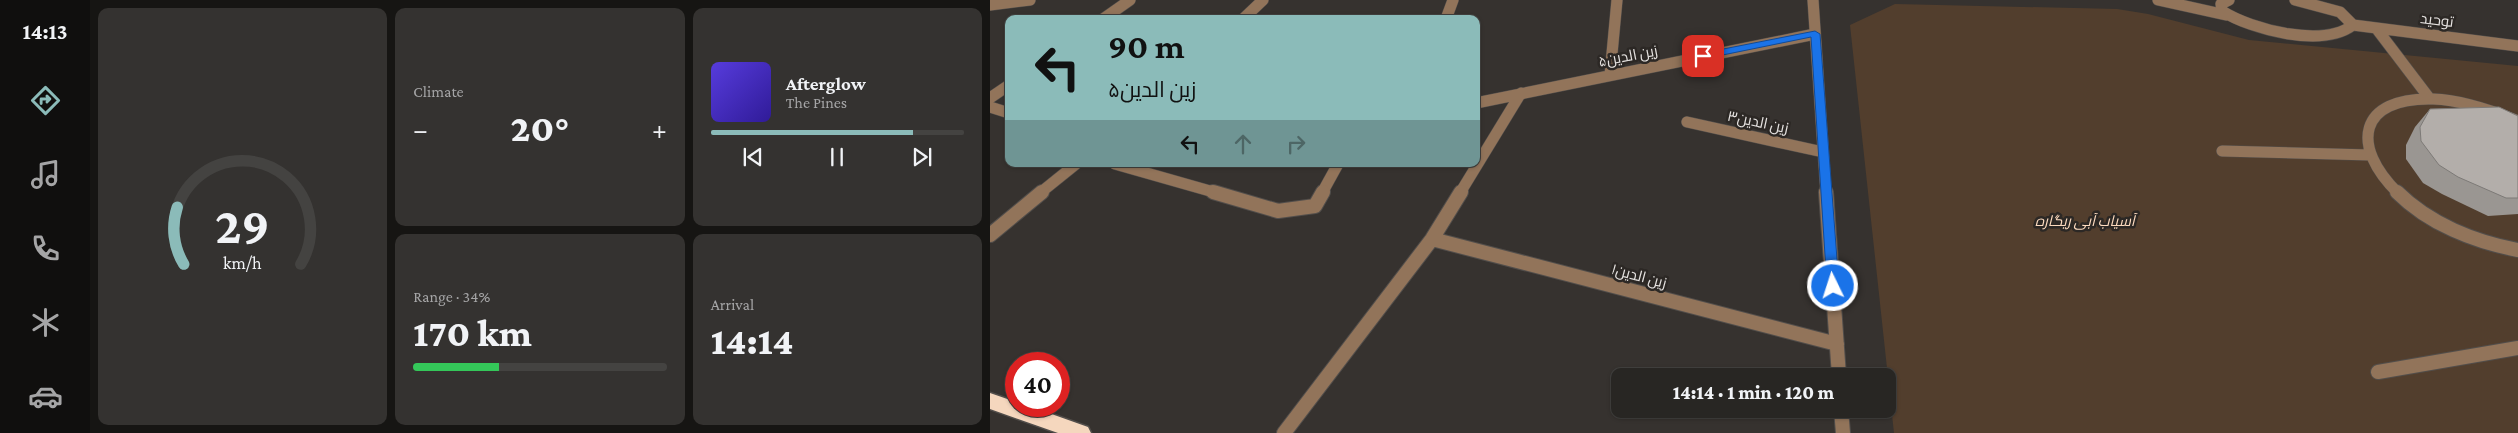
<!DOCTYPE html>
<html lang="en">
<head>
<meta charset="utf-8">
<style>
	:root { --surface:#282623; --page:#343230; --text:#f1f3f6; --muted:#a5a5a6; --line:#444341; --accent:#8bbbb9 }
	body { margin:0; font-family:"Crimson Pro",Cairo,serif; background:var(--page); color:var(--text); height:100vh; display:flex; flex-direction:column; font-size:19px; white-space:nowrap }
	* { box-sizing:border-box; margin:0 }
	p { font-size:16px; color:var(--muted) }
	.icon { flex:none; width:28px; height:28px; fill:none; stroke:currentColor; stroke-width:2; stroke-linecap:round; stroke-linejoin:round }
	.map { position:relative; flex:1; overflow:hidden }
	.sheet { display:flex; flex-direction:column; gap:8px; padding:8px; background:#161513; width:900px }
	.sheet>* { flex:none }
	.banner { position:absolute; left:15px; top:15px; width:475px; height:152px; border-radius:10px; box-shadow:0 1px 4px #0004,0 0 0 1px var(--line); background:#8bbbb9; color:#111; overflow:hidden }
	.speed { position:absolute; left:15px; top:352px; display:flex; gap:10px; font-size:25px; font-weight:700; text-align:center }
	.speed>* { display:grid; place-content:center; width:65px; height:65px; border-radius:50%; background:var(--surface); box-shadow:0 1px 4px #0004,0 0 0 1px var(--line); line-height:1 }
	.speed .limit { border:8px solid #d22; background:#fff; color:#111 }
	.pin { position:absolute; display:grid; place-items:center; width:42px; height:42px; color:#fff; margin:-21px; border-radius:10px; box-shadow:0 2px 8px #0006 }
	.me { position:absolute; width:55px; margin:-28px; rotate:356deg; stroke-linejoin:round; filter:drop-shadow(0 0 4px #0008) }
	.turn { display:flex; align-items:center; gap:18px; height:105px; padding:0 20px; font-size:22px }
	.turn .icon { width:65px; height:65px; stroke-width:2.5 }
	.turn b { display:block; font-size:35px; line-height:42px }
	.lanes { display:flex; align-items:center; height:48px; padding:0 20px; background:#0003; justify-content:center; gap:25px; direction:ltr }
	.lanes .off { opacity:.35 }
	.big { font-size:38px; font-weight:800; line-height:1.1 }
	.sheet .card { flex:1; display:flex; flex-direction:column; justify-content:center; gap:8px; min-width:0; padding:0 18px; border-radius:10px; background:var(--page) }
	.sheet .dial { align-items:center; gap:0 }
	.dial svg { height:130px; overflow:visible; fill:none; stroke:var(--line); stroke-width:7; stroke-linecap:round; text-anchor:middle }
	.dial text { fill:var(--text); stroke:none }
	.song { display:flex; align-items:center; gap:15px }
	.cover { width:60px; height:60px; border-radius:8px; background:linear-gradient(135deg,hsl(250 70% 55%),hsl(250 70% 35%)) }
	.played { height:5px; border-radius:2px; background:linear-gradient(90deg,var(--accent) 80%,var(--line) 80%) }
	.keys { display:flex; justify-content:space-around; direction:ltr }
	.heat { display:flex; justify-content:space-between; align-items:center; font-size:28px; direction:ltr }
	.charge { height:8px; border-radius:4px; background:linear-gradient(90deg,#34c759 34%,var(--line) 0) }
	.sheet .tiles { flex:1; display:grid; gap:8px; grid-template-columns:repeat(3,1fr) }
	.card:first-child { grid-row:span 2 }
	.trip { position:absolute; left:621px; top:368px; width:285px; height:50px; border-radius:10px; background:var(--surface); box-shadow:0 1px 4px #0004,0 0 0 1px var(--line); font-weight:800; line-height:50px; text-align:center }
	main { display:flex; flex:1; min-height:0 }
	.tabs { display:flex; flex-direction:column; width:90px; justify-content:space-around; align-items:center; background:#100f0e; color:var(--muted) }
	.tabs .icon { width:35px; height:35px }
	.tabs .selected { color:var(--accent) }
	.tabs b { font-size:22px; color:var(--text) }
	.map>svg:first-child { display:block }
</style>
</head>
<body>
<main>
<nav class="tabs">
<b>14:13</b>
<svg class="icon selected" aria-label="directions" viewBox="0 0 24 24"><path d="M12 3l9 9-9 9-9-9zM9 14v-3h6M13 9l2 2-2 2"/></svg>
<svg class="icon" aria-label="music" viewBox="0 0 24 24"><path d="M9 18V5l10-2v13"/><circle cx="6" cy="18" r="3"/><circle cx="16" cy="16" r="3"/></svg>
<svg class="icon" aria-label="phone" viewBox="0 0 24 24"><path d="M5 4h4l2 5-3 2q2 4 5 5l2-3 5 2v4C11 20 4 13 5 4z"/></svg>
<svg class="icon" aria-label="climate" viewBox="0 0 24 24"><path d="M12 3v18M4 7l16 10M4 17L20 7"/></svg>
<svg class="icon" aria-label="car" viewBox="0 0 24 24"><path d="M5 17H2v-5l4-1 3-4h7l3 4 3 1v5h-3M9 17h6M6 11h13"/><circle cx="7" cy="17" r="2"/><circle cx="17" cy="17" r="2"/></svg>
</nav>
<section class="sheet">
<div class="tiles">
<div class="card dial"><svg viewBox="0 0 100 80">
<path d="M14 69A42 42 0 1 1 86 69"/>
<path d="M14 69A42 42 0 0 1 10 34" stroke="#8bbbb9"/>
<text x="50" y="56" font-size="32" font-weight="700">29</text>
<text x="50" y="72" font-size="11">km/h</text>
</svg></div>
<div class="card"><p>Climate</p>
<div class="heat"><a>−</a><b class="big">20°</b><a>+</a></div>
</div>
<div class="card">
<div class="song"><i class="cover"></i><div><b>Afterglow</b><p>The Pines</p></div></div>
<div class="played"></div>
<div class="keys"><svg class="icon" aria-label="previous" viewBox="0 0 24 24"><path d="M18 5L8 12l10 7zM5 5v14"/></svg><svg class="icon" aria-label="pause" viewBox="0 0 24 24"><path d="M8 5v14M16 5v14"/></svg><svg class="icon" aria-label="next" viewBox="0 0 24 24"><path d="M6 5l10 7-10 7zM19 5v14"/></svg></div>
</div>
<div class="card"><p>Range · 34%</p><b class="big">170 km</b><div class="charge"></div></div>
<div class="card"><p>Arrival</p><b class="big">14:14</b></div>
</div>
</section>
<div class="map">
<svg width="1528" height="433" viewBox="0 0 1528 433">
	<rect width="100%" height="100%" fill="#36322f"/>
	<path fill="#523e2d" d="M905,4L1127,9L1158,14L1259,40L1528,66V433H904L860,25Z"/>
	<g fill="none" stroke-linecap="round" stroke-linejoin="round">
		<g stroke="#524e4b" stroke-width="12">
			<path id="minor-far1" d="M823,0L836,193
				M1168,0L1236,15
				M1239,0L1231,4L1232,11C1262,30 1333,48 1363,25L1350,12L1305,0
				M0,5L40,0
				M113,19L140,0
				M253,19L273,0
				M456,19L463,0
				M1363,25L1528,46
				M1386,28L1440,99
				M620,75L627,0
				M0,98L19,85
				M486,103L825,34
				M0,107L19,113
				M697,122L833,152
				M1232,151L1380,155
				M125,164L227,193
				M50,193L86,164
				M332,193L348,164
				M470,193L531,93
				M1408,193C1360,146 1368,97 1443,99C1472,100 1501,110 1528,121"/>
		</g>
		<g stroke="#524e4b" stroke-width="16">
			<path id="minor" d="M223,192L288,211L325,206L333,192
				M836,192L849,376
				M1407,192C1439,224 1485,242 1528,250
				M0,235L52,192
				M442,239L847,344
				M1388,372L1528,348
				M851,409L853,433
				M294,433L442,239L471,192"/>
		</g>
		<g stroke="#524e4b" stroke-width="3">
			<path id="highway" d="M0,393L26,402V406H39L98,427L101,433H68L0,409Z"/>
		</g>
		<use href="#minor-far1" stroke="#92745a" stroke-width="11"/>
		<use href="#minor" stroke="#92745a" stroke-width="14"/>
		<use href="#highway" fill="#f5d7be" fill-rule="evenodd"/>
	</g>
	<path fill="#9a9692" d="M1440,109L1528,116V214L1498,216L1452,194L1433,183L1416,159V145L1425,127Z"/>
	<path fill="#b3aeaa" stroke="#7d7a77" d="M1509,107L1528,116V198H1516L1468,177L1449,165L1431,141L1430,127L1440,109Z"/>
	<path fill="#1a73e8" stroke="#114b97" d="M825,31L830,34L849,286L843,291L837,286L821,37L713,59L708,56L713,53Z"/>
	<g text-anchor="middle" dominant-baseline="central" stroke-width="5" stroke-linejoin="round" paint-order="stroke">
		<g font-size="15" fill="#e6e3e1" stroke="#2c2825">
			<text transform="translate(1447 20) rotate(7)">توحید</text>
			<text transform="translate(638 56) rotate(-11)">زین الدین۵</text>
			<text transform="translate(768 122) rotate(12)">زین الدین۳</text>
			<text transform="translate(649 276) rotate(15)">زین الدین۱</text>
		</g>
		<g font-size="15" font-style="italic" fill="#fddbbf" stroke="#2c2825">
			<text x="1095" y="221">آسیاب آبی ریگاره</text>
		</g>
	</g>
</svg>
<div class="speed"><div class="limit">40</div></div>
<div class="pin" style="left:713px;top:56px;background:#d93025"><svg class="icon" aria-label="arrive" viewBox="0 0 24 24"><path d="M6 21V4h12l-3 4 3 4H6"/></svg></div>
<svg class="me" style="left:843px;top:286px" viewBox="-20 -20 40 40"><circle r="17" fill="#1a73e8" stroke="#fff" stroke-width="3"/><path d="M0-11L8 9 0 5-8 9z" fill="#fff"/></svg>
<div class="trip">14:14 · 1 min · 120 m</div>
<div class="banner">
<div class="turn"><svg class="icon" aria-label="left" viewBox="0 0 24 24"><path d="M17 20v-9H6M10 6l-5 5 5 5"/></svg><div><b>90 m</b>زین الدین۵</div></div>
<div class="lanes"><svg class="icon" aria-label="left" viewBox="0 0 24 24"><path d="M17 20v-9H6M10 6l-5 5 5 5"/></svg><svg class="icon off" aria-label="ahead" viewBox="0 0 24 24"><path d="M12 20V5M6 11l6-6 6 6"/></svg><svg class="icon off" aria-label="right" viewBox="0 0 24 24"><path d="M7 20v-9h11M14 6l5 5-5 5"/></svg></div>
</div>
</div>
</main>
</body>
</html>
